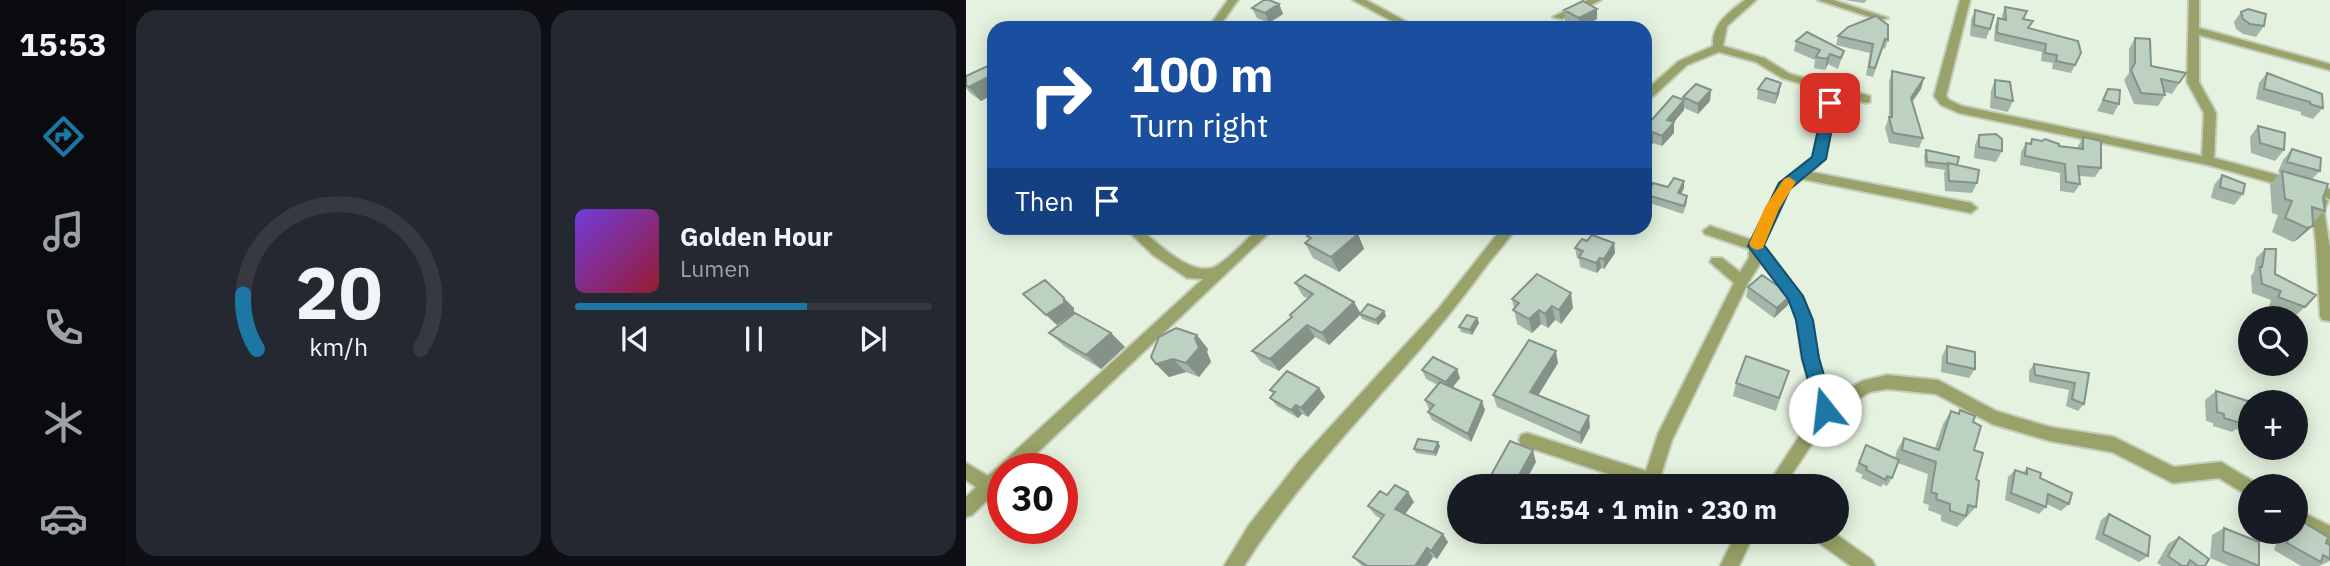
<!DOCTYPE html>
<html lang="en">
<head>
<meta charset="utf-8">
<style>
	:root { --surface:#171b24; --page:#242831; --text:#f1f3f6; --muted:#9ea1a6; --line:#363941; --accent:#1d77a5 }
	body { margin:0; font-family:"IBM Plex Sans",sans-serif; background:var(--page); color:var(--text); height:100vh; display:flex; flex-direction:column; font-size:26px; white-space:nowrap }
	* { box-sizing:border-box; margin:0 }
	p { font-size:23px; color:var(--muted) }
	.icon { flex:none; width:38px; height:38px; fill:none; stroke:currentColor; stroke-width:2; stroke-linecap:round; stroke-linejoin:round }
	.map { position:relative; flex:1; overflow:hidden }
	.details { display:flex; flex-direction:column; gap:10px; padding:10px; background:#0d0f14; width:840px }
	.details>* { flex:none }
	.guide { position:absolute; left:21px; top:21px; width:665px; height:214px; border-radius:21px; box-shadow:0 4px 18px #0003; background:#1a4fa0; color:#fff; overflow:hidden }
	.buttons { position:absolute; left:1272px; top:306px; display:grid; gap:14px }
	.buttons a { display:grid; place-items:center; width:70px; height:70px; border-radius:50%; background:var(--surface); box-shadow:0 4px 18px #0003; font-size:35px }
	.speed { position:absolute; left:21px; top:453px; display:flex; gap:14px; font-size:35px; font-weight:700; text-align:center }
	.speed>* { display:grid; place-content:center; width:91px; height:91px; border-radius:50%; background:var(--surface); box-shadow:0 4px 18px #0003; line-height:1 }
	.speed .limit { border:10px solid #d22; background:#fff; color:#111 }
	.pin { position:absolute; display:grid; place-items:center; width:60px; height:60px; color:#fff; margin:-30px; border-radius:14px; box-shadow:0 4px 10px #0006 }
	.me { position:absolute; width:77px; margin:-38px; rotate:344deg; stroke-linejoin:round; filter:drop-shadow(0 0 5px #0008) }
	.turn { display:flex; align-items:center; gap:24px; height:147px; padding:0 28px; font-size:32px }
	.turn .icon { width:91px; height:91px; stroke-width:2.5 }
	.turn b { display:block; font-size:49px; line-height:60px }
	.then { display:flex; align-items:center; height:66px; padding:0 28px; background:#0003; gap:14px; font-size:26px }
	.details .tile { flex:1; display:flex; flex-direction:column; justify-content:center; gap:10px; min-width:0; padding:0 24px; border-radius:21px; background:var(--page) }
	.details .dial { align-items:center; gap:0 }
	.dial svg { height:182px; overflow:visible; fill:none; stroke:var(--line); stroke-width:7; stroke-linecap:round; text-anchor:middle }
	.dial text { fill:var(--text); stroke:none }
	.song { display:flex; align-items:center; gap:21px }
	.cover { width:84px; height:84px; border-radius:10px; background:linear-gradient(135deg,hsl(260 70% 55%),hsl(350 70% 35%)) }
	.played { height:7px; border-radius:4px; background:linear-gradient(90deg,var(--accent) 65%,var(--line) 65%) }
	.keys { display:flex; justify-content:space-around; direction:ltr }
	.details .tiles { flex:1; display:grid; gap:10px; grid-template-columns:repeat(2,1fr) }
	.trip { position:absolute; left:481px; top:474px; width:402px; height:70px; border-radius:35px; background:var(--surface); box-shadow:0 4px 18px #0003; font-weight:800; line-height:70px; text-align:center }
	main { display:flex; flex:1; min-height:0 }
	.dock { display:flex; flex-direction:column; width:126px; justify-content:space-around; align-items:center; background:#090b0e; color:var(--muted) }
	.dock .icon { width:49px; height:49px }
	.dock .active { color:var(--accent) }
	.dock b { font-size:32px; color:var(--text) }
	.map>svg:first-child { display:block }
</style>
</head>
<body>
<main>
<nav class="dock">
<b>15:53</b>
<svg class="icon active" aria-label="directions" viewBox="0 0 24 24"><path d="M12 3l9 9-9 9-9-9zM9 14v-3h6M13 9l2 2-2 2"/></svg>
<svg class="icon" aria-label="music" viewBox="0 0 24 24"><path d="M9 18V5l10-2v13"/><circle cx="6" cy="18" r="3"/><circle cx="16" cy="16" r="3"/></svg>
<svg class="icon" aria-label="phone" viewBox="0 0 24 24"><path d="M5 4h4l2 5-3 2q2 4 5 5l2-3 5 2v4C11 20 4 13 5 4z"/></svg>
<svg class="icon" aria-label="climate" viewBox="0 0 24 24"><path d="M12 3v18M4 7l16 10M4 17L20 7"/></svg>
<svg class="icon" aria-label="car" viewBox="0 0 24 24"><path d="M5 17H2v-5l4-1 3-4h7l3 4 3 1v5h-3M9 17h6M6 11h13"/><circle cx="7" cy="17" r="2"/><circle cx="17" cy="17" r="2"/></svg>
</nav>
<section class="details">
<div class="tiles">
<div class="tile dial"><svg viewBox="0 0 100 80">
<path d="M14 69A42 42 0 1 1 86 69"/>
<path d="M14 69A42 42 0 0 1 8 45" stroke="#1d77a5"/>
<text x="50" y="56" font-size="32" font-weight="700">20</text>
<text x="50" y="72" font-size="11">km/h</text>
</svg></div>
<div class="tile">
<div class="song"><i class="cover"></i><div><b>Golden Hour</b><p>Lumen</p></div></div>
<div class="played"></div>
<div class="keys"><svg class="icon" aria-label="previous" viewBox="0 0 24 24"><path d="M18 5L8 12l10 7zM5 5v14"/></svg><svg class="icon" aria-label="pause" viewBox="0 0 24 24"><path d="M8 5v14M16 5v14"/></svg><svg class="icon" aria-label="next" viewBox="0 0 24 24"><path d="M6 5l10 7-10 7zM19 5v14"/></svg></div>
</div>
</div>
</section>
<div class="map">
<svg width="1364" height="566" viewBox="0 0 1364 566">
	<rect width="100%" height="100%" fill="#e5f2df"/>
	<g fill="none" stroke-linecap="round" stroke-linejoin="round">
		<g stroke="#c2cdbc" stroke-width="4">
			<path id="minor" d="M262,0H272L252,28H242Z
				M387,0H400L452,28H439Z
				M622,0H635L596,19L587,17Z
				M779,0H790L761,26L757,46L798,58L824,74L904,96V102L900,103L816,78L790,62L753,52L721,65L683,100L679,101V91L713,61L747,46C746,24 762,13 779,0Z
				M852,0H867L922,18L913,20Z
				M994,0H1004L980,96L983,100L996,106L1236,156L1238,113L1221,82L1223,0H1233V28L1364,64V70L1233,35V82L1250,113L1248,158L1364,189V199L1242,165L993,113L975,105L968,96Z
				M864,99L870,103L859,159L845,172L1005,203L1011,208L1005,213L836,179L823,189L797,245L836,296L845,320L852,358L864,399L896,381L921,375L972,380L1030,411L1084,427L1148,437L1208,467L1255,462L1290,483L1291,486H1284V497L1253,478L1207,483L1146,452L1084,441L1026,424L970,394L921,389L904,392L865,415L818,486H801L851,409L836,358L831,320L823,298L795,262L782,283L706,440L695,475L709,480L711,486H679L555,445L553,440L555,435L561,433L680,471L692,434L768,283L744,262L746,258H756L774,272L783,258V249L739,234L737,231L744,226L786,240L814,183L847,157L858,103Z
				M1356,196L1362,201L1358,211L1364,248V321L1356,320L1354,316L1350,243L1346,211L1351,198Z
				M159,228H173C190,242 229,281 252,265C267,255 280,240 293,228H308L54,469H37V485L6,515L0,517V497L10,487L0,480V463L22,476L237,279L221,278L187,255Z
				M536,228H550C541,241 530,254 520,266C445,371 347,457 278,566H258L283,525L334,460L473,308Z
				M1330,509L1364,526V545L1330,527Z
				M771,532H789L773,566H754Z
				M843,532H867L906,560L909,566H885L846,538Z"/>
		</g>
		<use href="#minor" fill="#99a268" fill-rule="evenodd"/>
	</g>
	<path fill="#a3b4a8" d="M878,0H901L898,3Z
		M313,4L317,14L303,23L291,18L286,8Z
		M1039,7L1057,19L1067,21L1063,28L1115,53L1105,73L1086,69L1087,63L1075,61L1076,52L1028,41L1029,26L1032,18L1036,19V15Z
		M631,9V19L615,28H612L599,21L598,10Z
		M1009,10L1024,29L1020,39L1004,36L1005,20Z
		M1275,12L1298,26L1290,37L1277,34L1270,29L1268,22Z
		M872,36L922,40L919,49L917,48L907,77L900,75L904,53L870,45Z
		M1169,38L1185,66L1220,73L1206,94L1199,92V95L1192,106L1168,104L1158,80L1163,73V49Z
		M830,41L878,51L872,69L862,64L859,70L848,68L849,60L828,51Z
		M28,63V94L15,101L4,93L0,88V76Z
		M926,71L958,78L955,89L946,101L957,138L953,148L923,143L919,128L923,117V82Z
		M1301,73L1357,108L1347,119L1335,115V112L1290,99L1293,83Z
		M1029,80L1047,101L1042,112L1024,108L1025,91Z
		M815,83L813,94L809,104L791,99L792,89Z
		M1142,89L1153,104L1147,115L1131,111Z
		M745,90L744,101L732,114L718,108V110L708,122V133L696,146L687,143L685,146L679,144V121L683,123L717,99V97Z
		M1292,126L1318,150L1309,161L1285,153L1284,137Z
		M1013,135L1036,151L1030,162L1008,158L1009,145Z
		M1117,137L1135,168L1129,177L1113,176L1114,184L1108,193L1094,191V173L1054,165L1055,152L1060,143L1064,144L1066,139L1093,146L1111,148Z
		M1326,149L1354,171L1346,179L1357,198L1359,211L1346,223L1347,226L1332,239L1327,242L1306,232L1312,215L1306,213L1304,185L1314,173L1312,172L1317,160Z
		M960,150L991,165L1011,183L1006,193L979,191L978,173L979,170L959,167L958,156Z
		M1256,175L1277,194L1268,205L1245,198L1248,185Z
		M718,181V188L715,194L721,196V203L717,214L681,202V195Z
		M392,234L398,249L373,272L347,258L339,243L343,240L341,236Z
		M621,241L648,243L649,253L638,269L635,268L631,273L614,267L613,259L611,258L609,248Z
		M1299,249L1309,274L1339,307L1329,316L1303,306L1305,300L1286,293L1285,276L1288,272L1290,258Z
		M329,283L388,302L394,313L418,311L420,316L412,325L396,319L394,315L363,345L349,337L313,371L295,362L286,351L326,317L324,315L342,299L337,296Z
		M782,287L822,305L808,318L780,297Z
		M546,299L607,308L595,324L589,320L582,328L575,324L566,333L551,324Z
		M511,318L513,323L506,335L495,332L493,327Z
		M83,333H145L159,347L135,369L99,347Z
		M981,346L1009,369L1003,378L975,372L976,356Z
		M242,349L241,352L245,362L233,377L220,372L203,377L190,364Z
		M592,363L572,395L624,427L615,444L531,407L527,395Z
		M1068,364L1123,373L1118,404L1112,411L1100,406L1103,390L1063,382V371Z
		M456,370L494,378L486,387L519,410L505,442L466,420L462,412L464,410L463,409L459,400L472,385L460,379Z
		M823,371L810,411L767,396L770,383Z
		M353,388L359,397L342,417L336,414L332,418L311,406L304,398L307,394L304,390Z
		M1250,391L1285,402L1284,435L1270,429L1266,432L1247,426V423L1240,421L1239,400Z
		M994,410L1007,422L1010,479V507L991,527L975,521V515L962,510L963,505L957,503L962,474L932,463L926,478L921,486L917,484L915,487L895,478L897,475L889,471L900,445L929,458L931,450L938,438L969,448L977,424L985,411L991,414Z
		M1330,428L1337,442L1330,447Z
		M474,446L470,456L450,453L448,449Z
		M1061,468L1074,478L1103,504L1095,511L1081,504L1080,507L1073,514L1039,500L1042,477L1049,470L1057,473Z
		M421,495L448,502L439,514L482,542L471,559L467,557L461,566H396L387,557L415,519L409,515L402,506Z
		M1143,514L1182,556L1173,562L1129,539L1135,520Z
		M1258,528L1293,566H1263L1244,558L1246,535Z
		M506,532H533L528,541Z
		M1314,532H1330L1364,545V561L1353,566H1335L1308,550Z
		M1213,537L1239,566H1196L1191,563L1202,544Z"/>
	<path fill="#849288" d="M313,4L317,14L303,23L299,13Z
		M631,9V19L613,28V18Z
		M864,54L862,64L859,70L861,59Z
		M28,74V94L15,101L3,87Z
		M958,78L955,89L942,108L945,98Z
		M815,83L813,94L809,104L811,94Z
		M745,90L744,101L732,114V104Z
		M718,100V110L703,128L708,122V133L696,146V136L701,120Z
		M687,132V143L685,146V136Z
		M718,181V188L712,200V193Z
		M1347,226L1332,239L1327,242L1341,228Z
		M392,234L398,249L373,272L365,257Z
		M648,243L649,253L638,269V259Z
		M634,258L635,268L631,273L630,263Z
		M605,293L607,308L595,324L593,310Z
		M825,295L822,305L808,318L811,308Z
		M98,298L108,308V313L91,325L80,315Z
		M388,302L395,314L363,345L356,333Z
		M586,306L589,320L582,328L579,314Z
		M573,310L575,324L566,333L563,319Z
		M418,311L420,316L412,325L410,320Z
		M511,318L513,323L506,335L504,330Z
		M341,325L349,337L313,371L304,359Z
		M145,333L159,347L135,369L120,355Z
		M231,335L242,349L241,352L245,362L233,377L220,363Z
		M590,351L592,363L567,404L564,392Z
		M207,359L220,372L203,377L190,364Z
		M491,369L494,378L484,391L480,382Z
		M353,388L359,397L342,417L335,408Z
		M516,401L519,410L505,442L502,434Z
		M330,405L336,414L332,418L325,410Z
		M623,416L624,427L615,444L614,433Z
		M472,442L474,446L470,456L468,452Z
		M567,450L570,462L557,486H547Z
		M442,492L448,502L436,518L429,509Z
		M524,532H533L528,541Z
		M477,534L482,542L471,559L465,551Z
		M461,548L467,557L461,566H449Z"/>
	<path fill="#bdd1c3" stroke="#849288" stroke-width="2" d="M298,0H303L313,4L299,13L286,8Z
		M617,1L631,9L613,18L598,10Z
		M1039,7L1061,11L1057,19L1067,21L1062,28L1112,41L1115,53L1109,65L1090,61L1091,55L1079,53L1080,44L1031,33L1032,18L1040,20Z
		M1282,9L1300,14L1298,26L1284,24L1277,19L1275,12Z
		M1009,10L1028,15L1024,29L1008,25Z
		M910,16L922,25V40L919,39L909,68L903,67L907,44L872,36L882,27Z
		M841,32L878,51L875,58L864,54L861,59L850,57L854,50L830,41Z
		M1169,38L1184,39L1185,66L1220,73L1213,83L1195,79L1199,95L1175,93L1165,70L1169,63Z
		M28,63V74L3,87L0,85V76Z
		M926,71L958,78L945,98L957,138L927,133L923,117H926Z
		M1301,73L1356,94L1357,108L1344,104V102L1298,89Z
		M800,78L815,83L811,94L792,89Z
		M1029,80L1044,82L1047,101L1029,97Z
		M730,84L745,90L732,104L717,97Z
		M1142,89L1154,90L1153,104L1137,100Z
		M707,96L718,100L701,120L708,122L696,136L687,132L685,136L679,133V121L683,123Z
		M1292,126L1319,133L1318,150L1294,143Z
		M1030,134L1036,139V151L1013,147V135Z
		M1117,137L1135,141V168L1112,166L1114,184L1100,182L1099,164L1059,156L1060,143L1065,144L1066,139L1076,141L1079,139L1093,144V146L1117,149Z
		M1326,149L1355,158L1354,171L1321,162Z
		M960,150L993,157L991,165L982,163V164L961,162Z
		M982,163L1013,170L1011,183L983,181Z
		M1316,171L1362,184L1357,198L1359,211L1346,207L1347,226L1341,228L1319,218L1326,201L1319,199Z
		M1256,175L1279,184L1277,194L1254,187Z
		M708,178L718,181L712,193L721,196L718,206L681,195L687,183L702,187Z
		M351,228H379L392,234L365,257L339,243L345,238L341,236Z
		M626,235L648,243L638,259L634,258L630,263L613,257L617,251L609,248L616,239L621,241Z
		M1299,249H1310L1309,274L1350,295L1339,307L1312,297L1315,291L1296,284L1294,267H1296Z
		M571,274L605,293L593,310L586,306L579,314L573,310L563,319L547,310L553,303L546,299Z
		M339,275L388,302L356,333L341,325L304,359L286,351L326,317L324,315L347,294L329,283Z
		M796,275L825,295L811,308L782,287Z
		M79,280L98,298V303L80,315L57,294Z
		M402,304L418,311L410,320L394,314Z
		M109,313L145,333L120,355L83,333Z
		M501,315L511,318L504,330L493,327Z
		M210,328L231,335L229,338L233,348L220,363L207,359L190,364L185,357L193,337Z
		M563,340L590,351L564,392L623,416L614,433L527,395Z
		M981,346L1009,352V369L981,363Z
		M780,356L823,371L813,398L770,383Z
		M467,357L491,369L480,382L456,370Z
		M1068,364L1123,373L1118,404L1106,399L1109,383L1069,375Z
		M321,371L353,388L335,408L330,405L325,410L304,398L309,392L304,390Z
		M474,382L516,401L502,434L462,412L468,405L459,400Z
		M1250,391L1285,402L1284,422L1277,419V424L1258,418V414L1251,412Z
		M994,410L1009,416L1007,422L1015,426L1008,450L1017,453L1010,479L1013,481L1010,507L1002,505L1000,516L984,511V504L970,499L971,494L965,492L970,462L936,450L938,438L973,450L985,411L993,414Z
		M1330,428L1337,430V442L1330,440Z
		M452,439L472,442L468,452L448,449Z
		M544,441L567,450L547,486H519Z
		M900,445L933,460L926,478L921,476L920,480L900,470L901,467L893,463Z
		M1061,468L1075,473L1074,478L1106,493L1103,504L1082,494L1080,507L1045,493L1049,470L1061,474Z
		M429,485L442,492L429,509L477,534L465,551L461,548L449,566H402L387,557L418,515L402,506L414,491L421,495Z
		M1143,514L1184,536L1182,556L1137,534Z
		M1330,518L1362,537L1360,543L1364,545V559L1357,555L1355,562L1321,543L1325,532H1330Z
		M1258,528L1293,542V566L1257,551Z
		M1213,537L1243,559L1239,566H1232L1224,560L1221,566H1216L1202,556Z"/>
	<path fill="#1d77a5" stroke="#134d6b" stroke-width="2" d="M864,99L871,103L860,159L824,189L798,245L837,296L847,320L853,358L868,410L865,416L859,418L853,416L850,410L836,358L830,320L822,299L782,246L813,183L846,157L858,103Z"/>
	<path fill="#f59e0b" d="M823,177L830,182L813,209L797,248L791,250L786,248L783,244L799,207L818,179Z"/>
</svg>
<div class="buttons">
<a><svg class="icon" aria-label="search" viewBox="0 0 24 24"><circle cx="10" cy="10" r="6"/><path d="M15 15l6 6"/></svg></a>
<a>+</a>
<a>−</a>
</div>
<div class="speed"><div class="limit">30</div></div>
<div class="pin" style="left:864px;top:103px;background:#d93025"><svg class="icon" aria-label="arrive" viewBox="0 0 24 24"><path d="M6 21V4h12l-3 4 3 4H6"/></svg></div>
<svg class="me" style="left:859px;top:410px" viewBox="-20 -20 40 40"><circle r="19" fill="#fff"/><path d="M0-13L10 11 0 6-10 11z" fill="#1d77a5"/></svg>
<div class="trip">15:54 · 1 min · 230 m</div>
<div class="guide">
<div class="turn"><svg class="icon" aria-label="right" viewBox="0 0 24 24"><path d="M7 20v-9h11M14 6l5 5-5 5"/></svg><div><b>100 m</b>Turn right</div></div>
<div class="then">Then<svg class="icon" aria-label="arrive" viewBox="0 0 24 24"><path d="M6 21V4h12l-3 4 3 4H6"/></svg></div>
</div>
</div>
</main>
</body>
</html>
